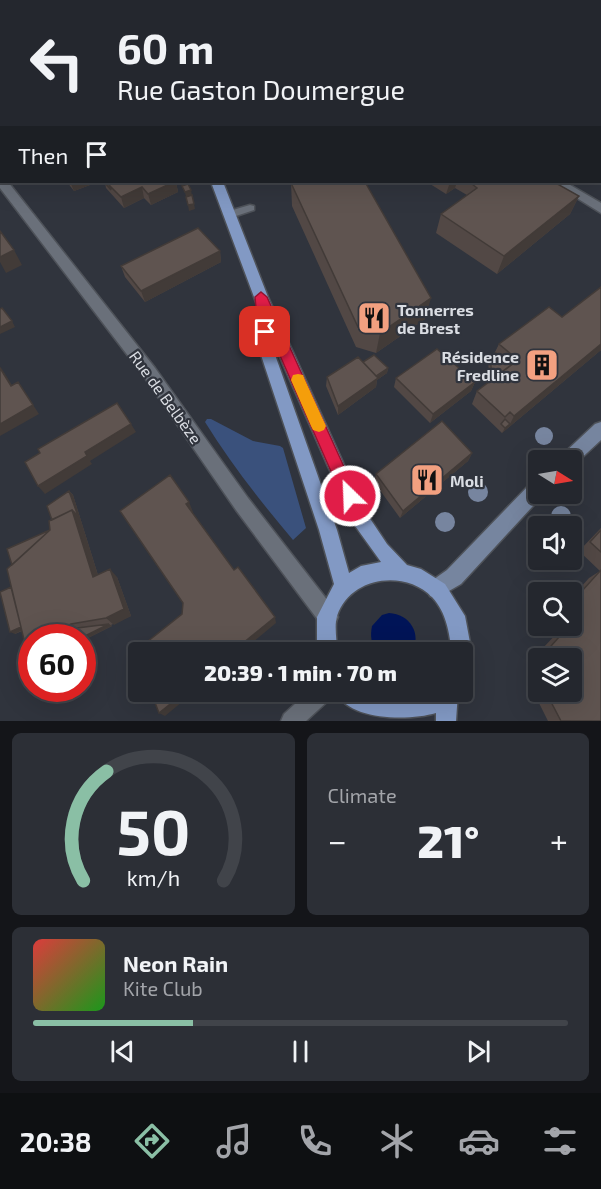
<!DOCTYPE html>
<html lang="en">
<head>
<meta charset="utf-8">
<style>
	:root { --surface:#24272e; --page:#2c2f36; --text:#f1f3f6; --muted:#a3a5aa; --line:#41444a; --accent:#8abfa5 }
	body { margin:0; font-family:"Exo 2",sans-serif; background:var(--page); color:var(--text); height:100vh; display:flex; flex-direction:column; font-size:22px; white-space:nowrap }
	* { box-sizing:border-box; margin:0 }
	p { font-size:20px; color:var(--muted) }
	.icon { flex:none; width:33px; height:33px; fill:none; stroke:currentColor; stroke-width:2; stroke-linecap:round; stroke-linejoin:round }
	.map { position:relative; height:721px; overflow:hidden }
	.panel { display:flex; flex-direction:column; gap:12px; padding:12px; background:#141519; flex:1 }
	.panel>* { flex:none }
	.hud { position:absolute; left:0px; top:0px; width:602px; height:183px; box-shadow:0 6px 24px #0002,0 0 0 2px var(--line); background:#24272e; color:var(--text); overflow:hidden }
	.needle { width:39px; rotate:101deg }
	.buttons { position:absolute; left:528px; top:450px; display:grid; gap:12px }
	.buttons a { display:grid; place-items:center; width:54px; height:54px; border-radius:6px; background:var(--surface); box-shadow:0 6px 24px #0002,0 0 0 2px var(--line); font-size:30px }
	.speed { position:absolute; left:18px; top:624px; display:flex; gap:12px; font-size:30px; font-weight:700; text-align:center }
	.speed>* { display:grid; place-content:center; width:78px; height:78px; border-radius:50%; background:var(--surface); box-shadow:0 6px 24px #0002,0 0 0 2px var(--line); line-height:1 }
	.speed .limit { border:9px solid #d22; background:#fff; color:#111 }
	.pin { position:absolute; display:grid; place-items:center; width:51px; height:51px; color:#fff; margin:-26px; border-radius:12px; box-shadow:0 3px 9px #0006 }
	.me { position:absolute; width:66px; margin:-33px; rotate:336deg; stroke-linejoin:round; filter:drop-shadow(0 0 4px #0008) }
	.turn { display:flex; align-items:center; gap:21px; height:126px; padding:0 18px; font-size:27px }
	.turn .icon { width:78px; height:78px; stroke-width:2.5 }
	.turn b { display:block; font-size:42px; line-height:51px }
	.then { display:flex; align-items:center; height:57px; padding:0 18px; background:#0003; gap:12px; font-size:22px }
	.big { font-size:45px; font-weight:800; line-height:1.1 }
	.panel .card { flex:1; display:flex; flex-direction:column; justify-content:center; gap:9px; min-width:0; padding:0 21px; border-radius:9px; background:var(--page) }
	.panel .dial { align-items:center; gap:0 }
	.dial svg { height:156px; overflow:visible; fill:none; stroke:var(--line); stroke-width:7; stroke-linecap:round; text-anchor:middle }
	.dial text { fill:var(--text); stroke:none }
	.song { display:flex; align-items:center; gap:18px }
	.cover { width:72px; height:72px; border-radius:9px; background:linear-gradient(135deg,hsl(0 70% 55%),hsl(120 70% 35%)) }
	.played { height:6px; border-radius:3px; background:linear-gradient(90deg,var(--accent) 30%,var(--line) 30%) }
	.keys { display:flex; justify-content:space-around; direction:ltr }
	.heat { display:flex; justify-content:space-between; align-items:center; font-size:33px; direction:ltr }
	.panel .tiles { flex:1; display:grid; gap:12px; grid-template-columns:1fr 1fr }
	.card:last-child { grid-column:span 2 }
	.trip { position:absolute; left:128px; top:642px; width:345px; height:60px; border-radius:6px; background:var(--surface); box-shadow:0 6px 24px #0002,0 0 0 2px var(--line); font-weight:800; line-height:60px; text-align:center }
	.menu { display:flex; height:96px; justify-content:space-around; align-items:center; background:#0e1012; color:var(--muted) }
	.menu .icon { width:42px; height:42px }
	.menu .active { color:var(--accent) }
	.menu b { font-size:27px; color:var(--text) }
	.map>svg:first-child { display:block }
</style>
</head>
<body>
<div class="map">
<svg width="601" height="721" viewBox="0 0 601 721">
	<rect width="100%" height="100%" fill="#30343d"/>
	<path fill="#3a517c" d="M207,419H211L253,441L280,446L283,448L306,528L293,540C261,502 231,464 205,422Z"/>
	<path fill="#001457" d="M389,613C410,614 422,634 412,652H377C371,644 370,636 372,626L382,615Z"/>
	<g fill="none" stroke-linecap="round" stroke-linejoin="round">
		<g stroke="#4e5259" stroke-width="3">
			<path id="lane" d="M250,205L254,206V210L230,218L225,214L226,212Z"/>
		</g>
		<g stroke="#4e5259" stroke-width="3">
			<path id="street" d="M224,0H249L250,2H223Z
				M314,0H327L313,2Z
				M527,0H538L526,2Z
				M0,176L2,182H8L155,368L248,498L335,610L338,617L335,624L328,627L321,624L236,510L145,378L0,188Z
				M551,182H565L601,203V213Z
				M308,692H333L330,699L306,721H281L284,714Z"/>
		</g>
		<g stroke="#4e5259" stroke-width="3">
			<path id="secondary" d="M601,422V440L574,465L572,466V460H560L562,455L595,424Z
				M538,480V494H544L461,584L437,598L430,596L428,589L430,582L447,570L532,482Z"/>
		</g>
		<g stroke="#4e5259" stroke-width="3">
			<path id="primary" d="M145,0H155V2H146Z
				M211,182H223L268,297L365,511L387,544L407,565L421,569L445,584L465,616L472,653L469,660L462,663V652H452C449,633 447,613 432,597C404,569 350,577 337,616C334,626 337,641 337,652H317V617L334,584L319,530L259,349L255,309L257,305ZM272,339L353,523L381,562L361,566L349,573L337,530L273,349Z
				M336,692H362L375,699L398,703L420,699L432,692H458L456,721H436V713C409,721 349,721 336,692Z"/>
		</g>
		<use href="#lane" fill="#6a707a" fill-rule="evenodd"/>
		<use href="#street" fill="#6a707a" fill-rule="evenodd"/>
		<use href="#secondary" fill="#76859f" fill-rule="evenodd"/>
		<use href="#primary" fill="#8299c4" fill-rule="evenodd"/>
	</g>
	<g fill="#77859f">
		<circle cx="544" cy="436" r="9"/>
		<circle cx="478" cy="492" r="10"/>
		<circle cx="561" cy="516" r="10"/>
		<circle cx="445" cy="522" r="10"/>
	</g>
	<path fill="#524845" d="M345,0H365L366,1L348,2Z
		M397,0H463L466,2H400Z
		M465,0H499L495,2H468Z
		M601,45V78H600V46Z
		M600,147H601V178H600Z
		M67,182H98L74,191Z
		M107,182H176L178,192L151,205L144,198L124,208L106,188L105,183Z
		M427,182H554L579,196L570,214L497,274L436,233L441,214L467,195L455,188L446,194Z
		M291,183L425,319L376,353L356,347L292,206Z
		M220,251L221,262L145,302L125,277L121,266Z
		M601,287V350L502,433L472,404L477,391L495,378L489,373L488,361L491,356L494,354L499,344L562,317Z
		M363,362L388,368L387,373L377,380L376,387L338,415L326,386L327,377Z
		M396,378L475,382L471,391L430,423L394,387Z
		M472,453L468,461L400,518L374,482L376,474Z
		M69,491L73,495L98,575L117,577L131,616L111,625L112,626L82,641V638H32V650L26,648L22,631L15,634L11,587L50,530L52,520Z
		M601,528V721H548L539,703L536,680L538,663V692H572V658H539L540,651L564,626H572V597L589,578L600,571L579,551Z"/>
	<path fill="#423b38" d="M0,0H9L2,2L0,3Z
		M50,0H68V2H50Z
		M482,0H499L495,2H481Z
		M70,182H98L74,191Z
		M174,182H176L178,192L151,205L148,194Z
		M450,182H457L455,188L446,194Z
		M142,187L144,198L124,208L121,197Z
		M191,190L192,196L186,197L185,192Z
		M579,196L570,214L497,274L504,256Z
		M194,204L195,209L189,211L188,205Z
		M14,250L22,265L6,273L0,262V257Z
		M220,251L221,262L145,302L141,291Z
		M431,298L425,319L376,353L380,333Z
		M12,321L15,327L0,334V327Z
		M601,344V350L502,433L505,428L510,424L514,416Z
		M0,366L2,369L18,395L11,386Z
		M388,368L387,373L377,380L376,387L338,415V406Z
		M18,382L39,414L0,436V424Z
		M475,382L471,391L430,423L433,414Z
		M131,424L136,432L90,461L92,464L45,494L38,486L85,452Z
		M472,453L468,461L400,518L403,511Z
		M69,491L73,495L101,585L93,577L72,510Z
		M189,502L193,512L190,514L186,504Z
		M110,569L117,577L131,616L114,625L106,618Z
		M275,617L276,623L241,652H232Z
		M26,624L30,626L15,634L10,632Z
		M71,624L81,630L67,638H45Z
		M109,624L112,626L82,641V638H81Z
		M32,645V650L26,648Z
		M185,692H194L165,716L159,713Z"/>
	<path fill="#5f5450" stroke="#423b38" stroke-width="1.5" d="M72,0H90L85,2H74Z
		M354,0H365L366,1L357,2Z
		M411,0H463L466,2H415Z
		M573,0H601V9L600,10V2H570Z
		M0,87H2V100L1,101Z
		M600,147H601V164L600,163Z
		M107,182H116L109,185L111,190L105,183Z
		M116,182H174L148,194L142,187L121,197L109,185Z
		M294,182H365L431,298L380,333L358,327L291,183Z
		M476,182H554L579,196L504,256L441,214L477,188L472,184Z
		M188,184L191,190L185,192L182,186Z
		M192,195L194,204L188,205L186,197Z
		M198,228L220,251L141,291L121,266Z
		M0,231L14,250L0,257Z
		M601,287V344L514,416L510,412L505,417L477,391L518,360L499,344L549,307L562,317Z
		M2,308L12,321L0,327V309Z
		M437,349L475,382L433,414L396,378Z
		M496,353L511,365L499,374L491,368V356Z
		M374,355L388,368L376,376L363,362Z
		M358,357L378,378L338,406L327,377Z
		M0,368L11,386L18,382L33,405L0,424Z
		M117,403L131,424L85,452L87,456L38,486L25,462L40,453L38,449Z
		M505,419L510,424L505,428L501,424Z
		M442,421L472,453L403,511L376,474Z
		M170,475L189,502L186,504L234,570L238,567L275,617L232,652H138L137,650L182,614L183,603L120,511Z
		M69,491L78,516L72,510L52,520L47,506Z
		M72,510L93,577L110,569L124,609L106,618L71,624L45,638H32V645L26,648L7,569L50,530L49,521Z
		M50,530L12,565L7,549Z
		M601,530V552L590,542Z
		M601,570V721H561L550,700L548,692H572V658H549L551,646L569,626H572V623L581,612L572,602Z
		M11,587L21,627L10,632L0,592Z
		M109,624L81,638H59L77,628Z
		M151,692H185L159,713Z"/>
	<path fill="#e11d48" stroke="#92132f" stroke-width="1.5" d="M261,292L267,297L355,491L358,496L355,501L350,503L344,501L270,333L265,337L258,332L255,297Z"/>
	<path fill="#f59e0b" d="M298,374L303,375L305,380L326,426L324,430L319,432L313,430L311,426L291,380L293,375Z"/>
	<defs>
		<g id="restaurant-square" transform="scale(1.725)"><rect x="-9" y="-9" width="18" height="18" rx="4" fill="#f2a080" stroke="#30343d"/><path d="M-5-6h1v4h1v-4h1v4h1v-4h1v5L-1.5 .5V6h-2V.5L-5-1ZM5-6V6H3V1.5H1.5Q1.5-4 5-6Z" fill="#111"/></g>
		<g id="building-square" transform="scale(1.725)"><rect x="-9" y="-9" width="18" height="18" rx="4" fill="#f2a080" stroke="#30343d"/><path d="M-4-6H4V6H1V3H-1V6H-4ZM-2.5-4.3h1.7v1.8h-1.7ZM.8-4.3h1.7v1.8H.8ZM-2.5-1h1.7V.8h-1.7ZM.8-1h1.7V.8H.8Z" fill="#111"/></g>
	</defs>
	<g fill-rule="evenodd">
		<use href="#restaurant-square" x="374" y="318"/>
		<use href="#building-square" x="542" y="365"/>
		<use href="#restaurant-square" x="427" y="480"/>
	</g>
	<g text-anchor="middle" dominant-baseline="central" stroke-width="4.5" stroke-linejoin="round" paint-order="stroke">
		<g font-size="16" font-weight="bold" fill="#dadde3" stroke="#30343d" text-anchor="start">
			<text x="397" y="309">Tonnerres<tspan x="397" dy="18">de Brest</tspan></text>
			<text x="519" y="356" text-anchor="end">Résidence<tspan x="519" dy="18">Fredline</tspan></text>
			<text x="450" y="480">Moli</text>
		</g>
		<g font-size="16" fill="#dadde3" stroke="#30343d">
			<text transform="translate(166 397) rotate(54)">Rue de Belbèze</text>
		</g>
	</g>
</svg>
<div class="buttons">
<a><svg class="needle" viewBox="-14 -14 28 28"><path d="M0-13l5 13h-10z" fill="#e53935"/><path d="M0 13l5-13h-10z" fill="#a3a5aa"/></svg></a>
<a><svg class="icon" aria-label="sound" viewBox="0 0 24 24"><path d="M4 9h4l5-4v14l-5-4H4zM17 9q2 3 0 6"/></svg></a>
<a><svg class="icon" aria-label="search" viewBox="0 0 24 24"><circle cx="10" cy="10" r="6"/><path d="M15 15l6 6"/></svg></a>
<a><svg class="icon" aria-label="layers" viewBox="0 0 24 24"><path d="M12 4l9 5-9 5-9-5zM3 14l9 5 9-5"/></svg></a>
</div>
<div class="speed"><div class="limit">60</div></div>
<div class="pin" style="left:265px;top:332px;background:#d93025"><svg class="icon" aria-label="arrive" viewBox="0 0 24 24"><path d="M6 21V4h12l-3 4 3 4H6"/></svg></div>
<svg class="me" style="left:350px;top:496px" viewBox="-20 -20 40 40"><circle r="17" fill="#e11d48" stroke="#fff" stroke-width="3"/><path d="M0-11L8 9 0 5-8 9z" fill="#fff"/></svg>
<div class="trip">20:39 · 1 min · 70 m</div>
<div class="hud">
<div class="turn"><svg class="icon" aria-label="left" viewBox="0 0 24 24"><path d="M17 20v-9H6M10 6l-5 5 5 5"/></svg><div><b>60 m</b>Rue Gaston Doumergue</div></div>
<div class="then">Then<svg class="icon" aria-label="arrive" viewBox="0 0 24 24"><path d="M6 21V4h12l-3 4 3 4H6"/></svg></div>
</div>
</div>
<section class="panel">
<div class="tiles">
<div class="card dial"><svg viewBox="0 0 100 80">
<path d="M14 69A42 42 0 1 1 86 69"/>
<path d="M14 69A42 42 0 0 1 26 13" stroke="#8abfa5"/>
<text x="50" y="56" font-size="32" font-weight="700">50</text>
<text x="50" y="72" font-size="11">km/h</text>
</svg></div>
<div class="card"><p>Climate</p>
<div class="heat"><a>−</a><b class="big">21°</b><a>+</a></div>
</div>
<div class="card">
<div class="song"><i class="cover"></i><div><b>Neon Rain</b><p>Kite Club</p></div></div>
<div class="played"></div>
<div class="keys"><svg class="icon" aria-label="previous" viewBox="0 0 24 24"><path d="M18 5L8 12l10 7zM5 5v14"/></svg><svg class="icon" aria-label="pause" viewBox="0 0 24 24"><path d="M8 5v14M16 5v14"/></svg><svg class="icon" aria-label="next" viewBox="0 0 24 24"><path d="M6 5l10 7-10 7zM19 5v14"/></svg></div>
</div>
</div>
</section>
<nav class="menu">
<b>20:38</b>
<svg class="icon active" aria-label="directions" viewBox="0 0 24 24"><path d="M12 3l9 9-9 9-9-9zM9 14v-3h6M13 9l2 2-2 2"/></svg>
<svg class="icon" aria-label="music" viewBox="0 0 24 24"><path d="M9 18V5l10-2v13"/><circle cx="6" cy="18" r="3"/><circle cx="16" cy="16" r="3"/></svg>
<svg class="icon" aria-label="phone" viewBox="0 0 24 24"><path d="M5 4h4l2 5-3 2q2 4 5 5l2-3 5 2v4C11 20 4 13 5 4z"/></svg>
<svg class="icon" aria-label="climate" viewBox="0 0 24 24"><path d="M12 3v18M4 7l16 10M4 17L20 7"/></svg>
<svg class="icon" aria-label="car" viewBox="0 0 24 24"><path d="M5 17H2v-5l4-1 3-4h7l3 4 3 1v5h-3M9 17h6M6 11h13"/><circle cx="7" cy="17" r="2"/><circle cx="17" cy="17" r="2"/></svg>
<svg class="icon" aria-label="filters" viewBox="0 0 24 24"><path d="M4 7h16M4 17h16"/><circle cx="9" cy="7" r="2"/><circle cx="15" cy="17" r="2"/></svg>
</nav>
</body>
</html>
